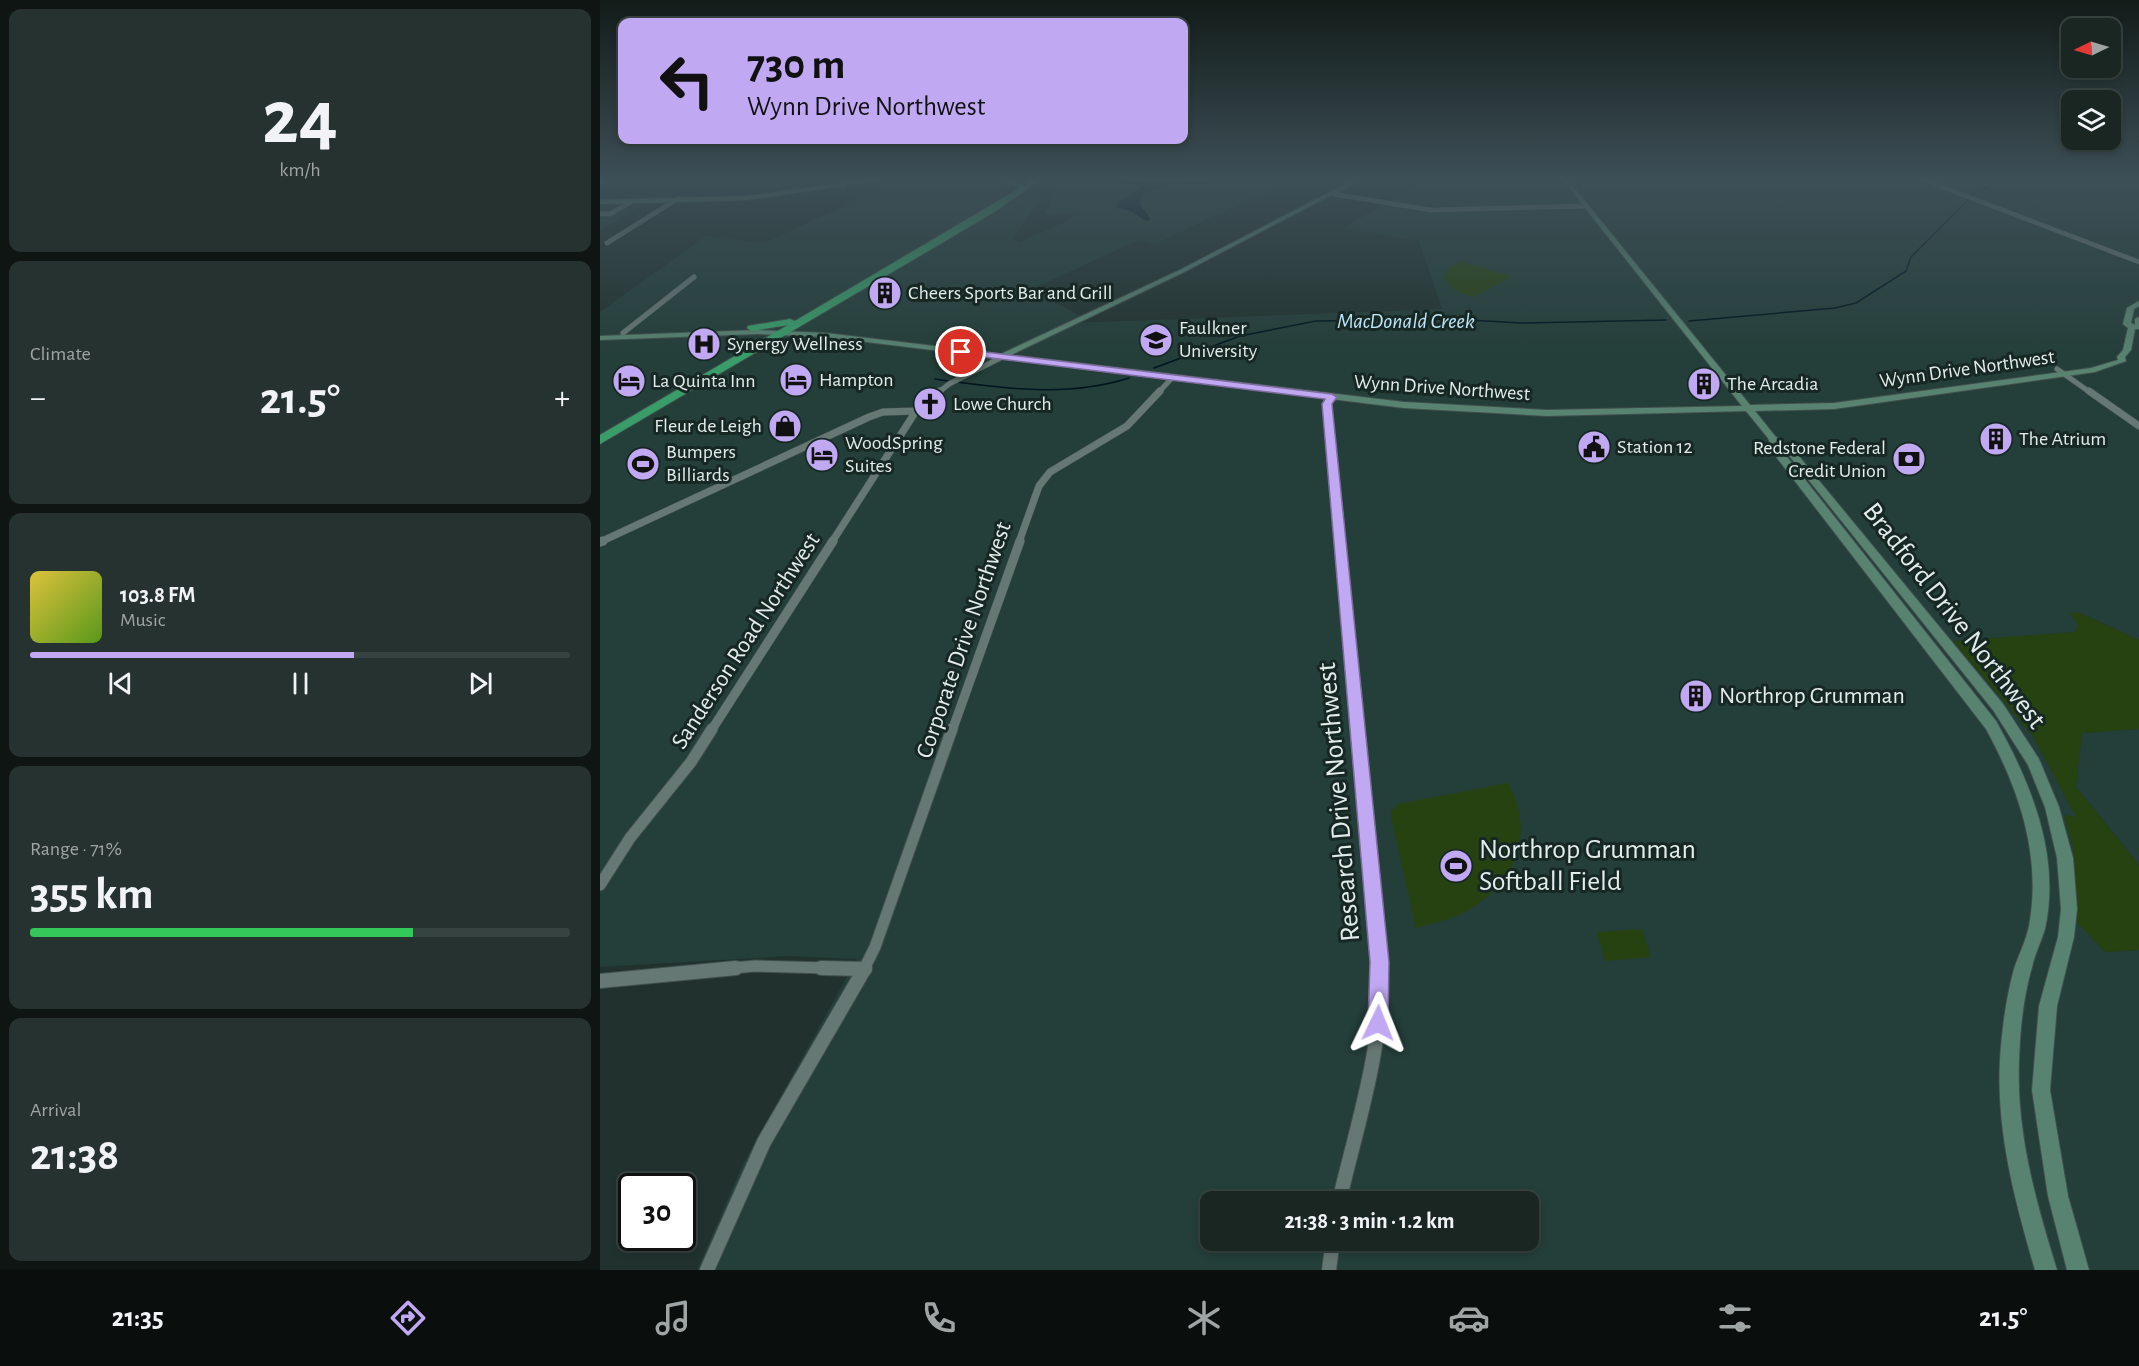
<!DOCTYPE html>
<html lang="en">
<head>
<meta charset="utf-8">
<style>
	:root { --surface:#192622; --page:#26322f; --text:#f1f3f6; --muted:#9fa5a5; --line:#374340; --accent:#c1a8f3 }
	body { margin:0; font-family:"Alegreya Sans",sans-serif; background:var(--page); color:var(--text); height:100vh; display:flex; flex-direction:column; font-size:22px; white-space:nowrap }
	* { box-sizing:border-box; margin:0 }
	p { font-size:20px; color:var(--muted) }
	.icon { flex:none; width:33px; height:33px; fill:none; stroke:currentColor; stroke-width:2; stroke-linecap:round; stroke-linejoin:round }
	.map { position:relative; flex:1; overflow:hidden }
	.side { display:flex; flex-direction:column; gap:9px; padding:9px; background:#0e1513; width:600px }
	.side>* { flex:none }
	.banner { position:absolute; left:18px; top:18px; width:570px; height:126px; border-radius:12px; box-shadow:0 3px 9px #0003,0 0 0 2px var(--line); background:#c1a8f3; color:#111; overflow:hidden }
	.needle { width:39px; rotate:265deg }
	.tools { position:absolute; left:1461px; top:18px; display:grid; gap:12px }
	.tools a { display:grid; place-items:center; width:60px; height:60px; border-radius:12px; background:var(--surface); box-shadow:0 3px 9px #0003,0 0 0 2px var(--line); font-size:30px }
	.speed { position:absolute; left:18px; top:1173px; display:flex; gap:12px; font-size:30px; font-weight:700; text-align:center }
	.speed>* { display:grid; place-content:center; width:78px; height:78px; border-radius:50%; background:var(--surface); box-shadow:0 3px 9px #0003,0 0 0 2px var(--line); line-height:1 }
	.speed .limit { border:3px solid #111; border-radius:9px; background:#fff; color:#111 }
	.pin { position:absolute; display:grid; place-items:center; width:51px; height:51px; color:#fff; margin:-26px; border:3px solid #fff; border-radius:50%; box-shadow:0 2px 6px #0007 }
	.me { position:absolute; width:66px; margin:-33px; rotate:2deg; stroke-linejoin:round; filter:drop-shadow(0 0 4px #0008) }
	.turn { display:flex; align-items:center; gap:21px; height:126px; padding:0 30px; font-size:27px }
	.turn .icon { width:78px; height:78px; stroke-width:2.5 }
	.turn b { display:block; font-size:42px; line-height:51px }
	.big { font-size:45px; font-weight:600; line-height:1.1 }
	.side .card { flex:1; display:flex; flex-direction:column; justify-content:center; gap:9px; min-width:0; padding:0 21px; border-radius:12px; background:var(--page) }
	.side .dial { align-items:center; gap:0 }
	.dial b { font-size:78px; line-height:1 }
	.song { display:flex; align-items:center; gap:18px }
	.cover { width:72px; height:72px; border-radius:9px; background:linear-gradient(135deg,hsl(50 70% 55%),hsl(90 70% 35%)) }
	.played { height:6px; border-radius:3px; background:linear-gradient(90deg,var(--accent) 60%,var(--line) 60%) }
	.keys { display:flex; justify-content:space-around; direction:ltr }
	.heat { display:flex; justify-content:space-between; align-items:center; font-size:33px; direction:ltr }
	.charge { height:9px; border-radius:4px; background:linear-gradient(90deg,#34c759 71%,var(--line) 0) }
	.trip { position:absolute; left:600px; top:1191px; width:339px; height:60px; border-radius:12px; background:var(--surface); box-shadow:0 3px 9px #0003,0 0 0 2px var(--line); font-weight:600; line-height:60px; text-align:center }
	.tabs { display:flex; height:96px; justify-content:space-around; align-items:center; background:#0a0f0e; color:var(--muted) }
	.tabs .icon { width:42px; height:42px }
	.tabs .current { color:var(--accent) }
	.tabs b { font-size:27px; color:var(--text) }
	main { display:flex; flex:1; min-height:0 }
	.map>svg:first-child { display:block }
</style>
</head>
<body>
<main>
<section class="side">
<div class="card dial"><b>24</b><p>km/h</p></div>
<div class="card"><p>Climate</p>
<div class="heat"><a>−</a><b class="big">21.5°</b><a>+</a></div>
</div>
<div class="card">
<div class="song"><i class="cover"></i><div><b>103.8 FM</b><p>Music</p></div></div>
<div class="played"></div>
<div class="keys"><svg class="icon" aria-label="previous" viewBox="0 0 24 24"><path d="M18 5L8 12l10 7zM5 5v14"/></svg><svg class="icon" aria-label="pause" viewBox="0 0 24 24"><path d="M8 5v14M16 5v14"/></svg><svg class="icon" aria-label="next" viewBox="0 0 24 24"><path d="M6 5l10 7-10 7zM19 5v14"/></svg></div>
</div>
<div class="card"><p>Range · 71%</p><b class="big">355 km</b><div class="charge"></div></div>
<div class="card"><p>Arrival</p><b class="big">21:38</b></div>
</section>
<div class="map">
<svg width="1539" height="1270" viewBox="0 0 1539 1270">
	<rect width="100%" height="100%" fill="#21322e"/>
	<path fill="#243e39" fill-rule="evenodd" d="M289,180H390L397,182L401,195L443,197L411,239L420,242L471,219L474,213L445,214L461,180H691L555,244L539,240L430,290L482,316L470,323L842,309L819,241L744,228L823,180H1539V640L1480,613L1479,625L1475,632L1353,641L1433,736L1477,818L1464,815L1474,851L1477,921L1505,952L1539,950V1270H97L143,1164L257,959L188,956L0,967V312L106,236L165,243L280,189L283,186L277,183ZM610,1202H928V1240H610Z
		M47,202L0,230V203Z
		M1539,729V865L1476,787L1482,733Z"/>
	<path fill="#274211" d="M860,261L908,275L910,278L873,297C862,294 849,289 844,277L848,268Z
		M1469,613H1480L1539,640V729L1482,733L1476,787L1539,865V950L1505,952L1476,921L1474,851L1464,815L1476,817L1433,736L1353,641L1475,632L1479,625Z
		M908,783C937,834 914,885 865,912C851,920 831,923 816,928L791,817L792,810L798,804Z
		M1042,929L1051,957L1005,961L997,932Z"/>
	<path fill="#00151f" d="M515,180L560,183L614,181L612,184H573L544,192L539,203L550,218V220L546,221L530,211L516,207L521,200L546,185L512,183Z"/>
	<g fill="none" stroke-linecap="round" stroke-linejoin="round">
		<path stroke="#00151f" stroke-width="1.5" d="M1371,195L1403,180
			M1089,321L1235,308L1256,303L1306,271L1311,257L1368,200
			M554,368L640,336L716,321L853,319L921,323L1066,320
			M335,379L348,381
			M357,382C414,390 473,396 529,378"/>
		<g stroke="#41504d" stroke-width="5">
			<path id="street-far5" d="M241,180L243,186
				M1324,180L1539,262
				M0,182H3
				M733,194L831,210L986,206
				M0,214H10L31,202
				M7,243L79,198"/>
		</g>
		<g stroke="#41504d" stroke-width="6">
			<path id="street-far4" d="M23,333L94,277
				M1457,369L1491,393
				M338,393L349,384L402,357
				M558,393L572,378"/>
		</g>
		<g stroke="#41504d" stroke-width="8">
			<path id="street-far3" d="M1489,391L1539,426
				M732,397L727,404L740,542
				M0,542L269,417L283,412L316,411
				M232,542L316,411L340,391
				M419,542L439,486L450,472L527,426L560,391"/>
		</g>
		<g stroke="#41504d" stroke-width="10">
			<path id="street-far2" d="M740,541L757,731
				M0,542L3,541
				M111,731L233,541
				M352,731L420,541"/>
		</g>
		<g stroke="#41504d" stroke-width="13">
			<path id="street-far1" d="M757,729L779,969
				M0,885L30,838L91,762L112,729
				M121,969L155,966L265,969
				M264,969L275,947L352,729"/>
		</g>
		<g stroke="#41504d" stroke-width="16">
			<path id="street" d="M221,968L265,969
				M0,981L136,968
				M739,1202C755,1132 786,1039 779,968
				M107,1270L164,1142L265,968
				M729,1270L733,1240"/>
		</g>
		<g stroke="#41504d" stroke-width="2">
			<path id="secondary" d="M268,180H284L147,200L0,204V200L147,196Z
				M753,180H760L584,272L411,355L804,402L947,410L1142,406L963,180H968L1150,405L1234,403L1491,368L1518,360L1517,357L1523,350L1528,328L1523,324L1527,308L1539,301V306L1534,309L1531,323L1535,325V319L1539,317V329H1535L1531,350L1525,357L1526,361L1495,372L1234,409L1155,411L1175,436L1193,449L1403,704L1439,759L1459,807L1473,858L1477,909L1474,937L1457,1006L1450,1090L1468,1196L1489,1270H1467L1448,1196L1432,1090L1439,1006L1458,937L1461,909L1457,858L1445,807L1428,765L1393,710L1187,453L1180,448L1396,721C1431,783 1461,856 1445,929C1441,942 1435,954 1432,967C1423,998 1420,1030 1419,1061C1416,1133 1436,1202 1457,1270H1435C1415,1201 1396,1132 1400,1059C1402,1029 1406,998 1414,969C1419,954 1426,941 1429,926C1442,856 1419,789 1386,729L1174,454L1168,438L1146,411L947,416L804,408L226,337L158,334L0,340V336L158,330L226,333L401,354L580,270Z"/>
		</g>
		<g stroke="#41504d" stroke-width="2">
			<path id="highway" d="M399,180H410L423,186L432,180H440L396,211L0,444V435L188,325L152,331L147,328L148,326L190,319L195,321L420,188Z"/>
		</g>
		<use href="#street-far5" stroke="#667874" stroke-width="4.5"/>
		<use href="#street-far4" stroke="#667874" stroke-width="5"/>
		<use href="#street-far3" stroke="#667874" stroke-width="7"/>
		<use href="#street-far2" stroke="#667874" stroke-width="9"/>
		<use href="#street-far1" stroke="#667874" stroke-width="11"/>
		<use href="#street" stroke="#667874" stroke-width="14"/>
		<use href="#secondary" fill="#588371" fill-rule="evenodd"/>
		<use href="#highway" fill="#399d69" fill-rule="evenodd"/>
	</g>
	<linearGradient id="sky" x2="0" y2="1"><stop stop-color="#121c19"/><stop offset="0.5" stop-color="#3d4f57"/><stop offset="1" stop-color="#3d4f57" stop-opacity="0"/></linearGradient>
	<rect width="1539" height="358" fill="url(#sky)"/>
	<path fill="#c1a8f3" stroke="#7d6d9e" stroke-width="1.5" d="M361,349L732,394L737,397L732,404L789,962L788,1023L785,1030L778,1033L771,1030L768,1023L770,962L722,404L725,399L358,354L357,352Z"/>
	<defs>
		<g id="building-disc" transform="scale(1.725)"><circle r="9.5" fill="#c1a8f3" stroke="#172824"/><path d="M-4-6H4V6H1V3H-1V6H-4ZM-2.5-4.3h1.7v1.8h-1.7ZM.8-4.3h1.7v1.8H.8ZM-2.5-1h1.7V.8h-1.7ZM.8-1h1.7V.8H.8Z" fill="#111"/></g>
		<g id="university-disc" transform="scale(1.725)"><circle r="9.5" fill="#c1a8f3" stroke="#172824"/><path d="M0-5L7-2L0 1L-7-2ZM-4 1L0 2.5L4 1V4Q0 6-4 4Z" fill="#111"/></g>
		<g id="hospital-disc" transform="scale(1.725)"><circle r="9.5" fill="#c1a8f3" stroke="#172824"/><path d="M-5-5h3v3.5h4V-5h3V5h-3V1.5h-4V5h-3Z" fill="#111"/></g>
		<g id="hotel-disc" transform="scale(1.725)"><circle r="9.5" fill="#c1a8f3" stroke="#172824"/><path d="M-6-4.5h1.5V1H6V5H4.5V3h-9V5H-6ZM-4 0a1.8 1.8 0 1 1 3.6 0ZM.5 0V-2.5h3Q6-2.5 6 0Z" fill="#111"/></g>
		<g id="church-disc" transform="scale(1.725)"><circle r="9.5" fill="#c1a8f3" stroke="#172824"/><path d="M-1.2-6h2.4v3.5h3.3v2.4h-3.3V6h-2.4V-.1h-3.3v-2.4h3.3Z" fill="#111"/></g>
		<g id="shop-disc" transform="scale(1.725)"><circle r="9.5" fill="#c1a8f3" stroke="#172824"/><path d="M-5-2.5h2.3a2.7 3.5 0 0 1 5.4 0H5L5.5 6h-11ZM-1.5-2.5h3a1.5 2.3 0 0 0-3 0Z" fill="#111"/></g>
		<g id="civic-disc" transform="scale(1.725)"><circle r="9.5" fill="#c1a8f3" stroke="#172824"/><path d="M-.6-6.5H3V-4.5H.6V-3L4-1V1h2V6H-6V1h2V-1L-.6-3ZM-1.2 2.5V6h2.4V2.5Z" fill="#111"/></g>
		<g id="bank-disc" transform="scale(1.725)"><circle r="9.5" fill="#c1a8f3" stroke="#172824"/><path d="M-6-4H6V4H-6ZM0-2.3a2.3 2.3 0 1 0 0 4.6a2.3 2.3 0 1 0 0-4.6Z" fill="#111"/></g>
		<g id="stadium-disc" transform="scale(1.725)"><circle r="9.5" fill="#c1a8f3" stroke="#172824"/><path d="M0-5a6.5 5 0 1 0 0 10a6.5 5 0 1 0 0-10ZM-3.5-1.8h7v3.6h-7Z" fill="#111"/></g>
	</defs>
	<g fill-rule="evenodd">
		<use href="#building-disc" x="285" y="293"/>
		<use href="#university-disc" x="556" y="340"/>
		<use href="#hospital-disc" x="104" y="344"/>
		<use href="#hotel-disc" x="196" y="380"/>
		<use href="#hotel-disc" x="29" y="381"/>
		<use href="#building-disc" x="1104" y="384"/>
		<use href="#church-disc" x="330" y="404"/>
		<use href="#shop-disc" x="185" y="426"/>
		<use href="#building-disc" x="1396" y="439"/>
		<use href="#civic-disc" x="994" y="447"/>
		<use href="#hotel-disc" x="222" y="455"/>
		<use href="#bank-disc" x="1309" y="459"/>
		<use href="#stadium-disc" x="43" y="464"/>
		<use href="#building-disc" x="1096" y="696"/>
		<use href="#stadium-disc" x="856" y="866"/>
	</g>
	<g text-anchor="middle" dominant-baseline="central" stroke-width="6" stroke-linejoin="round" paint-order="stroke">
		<g font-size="20" fill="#e2ecea" stroke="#172824" text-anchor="start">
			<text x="308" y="293">Cheers Sports Bar and Grill</text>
			<text x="579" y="328">Faulkner<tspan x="579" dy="23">University</tspan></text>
			<text x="127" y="344">Synergy Wellness</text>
			<text x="219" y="380">Hampton</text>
			<text x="52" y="381">La Quinta Inn</text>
			<text x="1127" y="384">The Arcadia</text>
			<text x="353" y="404">Lowe Church</text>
			<text x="162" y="426" text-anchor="end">Fleur de Leigh</text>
			<text x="1419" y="439">The Atrium</text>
			<text x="245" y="443">WoodSpring<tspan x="245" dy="23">Suites</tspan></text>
			<text x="1017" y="447">Station 12</text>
			<text x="1286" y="448" text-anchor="end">Redstone Federal<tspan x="1286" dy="23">Credit Union</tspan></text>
			<text x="66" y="452">Bumpers<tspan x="66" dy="23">Billiards</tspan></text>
		</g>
		<g font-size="20" fill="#e2ecea" stroke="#172824">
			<text transform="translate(1367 369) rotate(-8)">Wynn Drive Northwest</text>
			<text transform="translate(842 388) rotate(4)">Wynn Drive Northwest</text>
		</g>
		<g font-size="22" font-style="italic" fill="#bee5f7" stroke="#172824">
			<text x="806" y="321">MacDonald Creek</text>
		</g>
		<g font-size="24" fill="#e2ecea" stroke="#172824">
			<text transform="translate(364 640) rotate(-71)">Corporate Drive Northwest</text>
			<text transform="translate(146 641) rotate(-57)">Sanderson Road Northwest</text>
		</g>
		<g font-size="24" fill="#e2ecea" stroke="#172824" text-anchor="start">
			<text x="1119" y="696">Northrop Grumman</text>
		</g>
		<g font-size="28" fill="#e2ecea" stroke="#172824">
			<text transform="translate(1354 616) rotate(52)">Bradford Drive Northwest</text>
			<text transform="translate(739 802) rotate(-95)">Research Drive Northwest</text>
		</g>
		<g font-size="28" fill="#e2ecea" stroke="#172824" text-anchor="start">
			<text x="879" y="850">Northrop Grumman<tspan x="879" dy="32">Softball Field</tspan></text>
		</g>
	</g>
</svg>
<div class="tools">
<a><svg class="needle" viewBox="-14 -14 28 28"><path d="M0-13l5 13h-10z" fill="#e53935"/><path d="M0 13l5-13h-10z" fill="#9fa5a5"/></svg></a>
<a><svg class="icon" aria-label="layers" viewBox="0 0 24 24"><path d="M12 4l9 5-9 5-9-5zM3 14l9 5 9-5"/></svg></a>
</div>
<div class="speed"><div class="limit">30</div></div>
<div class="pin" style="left:361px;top:352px;background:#d93025"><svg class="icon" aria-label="arrive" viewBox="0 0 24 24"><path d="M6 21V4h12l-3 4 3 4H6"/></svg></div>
<svg class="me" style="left:778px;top:1023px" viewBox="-20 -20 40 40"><path d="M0-17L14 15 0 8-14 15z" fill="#c1a8f3" stroke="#fff" stroke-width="4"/></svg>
<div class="trip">21:38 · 3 min · 1.2 km</div>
<div class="banner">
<div class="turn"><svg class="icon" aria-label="left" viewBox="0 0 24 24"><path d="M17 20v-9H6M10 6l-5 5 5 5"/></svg><div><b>730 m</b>Wynn Drive Northwest</div></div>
</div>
</div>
</main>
<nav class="tabs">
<b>21:35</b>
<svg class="icon current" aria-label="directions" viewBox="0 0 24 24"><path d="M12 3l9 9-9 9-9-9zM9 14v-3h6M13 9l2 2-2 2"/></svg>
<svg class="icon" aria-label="music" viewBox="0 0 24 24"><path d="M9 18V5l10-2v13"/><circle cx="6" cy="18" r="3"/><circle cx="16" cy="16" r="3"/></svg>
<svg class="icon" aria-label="phone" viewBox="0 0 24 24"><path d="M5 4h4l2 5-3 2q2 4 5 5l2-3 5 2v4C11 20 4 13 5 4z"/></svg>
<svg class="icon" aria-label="climate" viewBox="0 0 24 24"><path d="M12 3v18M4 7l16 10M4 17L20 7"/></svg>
<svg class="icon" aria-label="car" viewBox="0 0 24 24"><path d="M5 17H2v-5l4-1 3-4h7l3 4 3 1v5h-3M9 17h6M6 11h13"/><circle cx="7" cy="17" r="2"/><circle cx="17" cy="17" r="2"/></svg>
<svg class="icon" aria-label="filters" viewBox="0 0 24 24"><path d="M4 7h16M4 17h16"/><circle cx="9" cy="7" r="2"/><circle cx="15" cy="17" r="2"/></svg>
<b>21.5°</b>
</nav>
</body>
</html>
